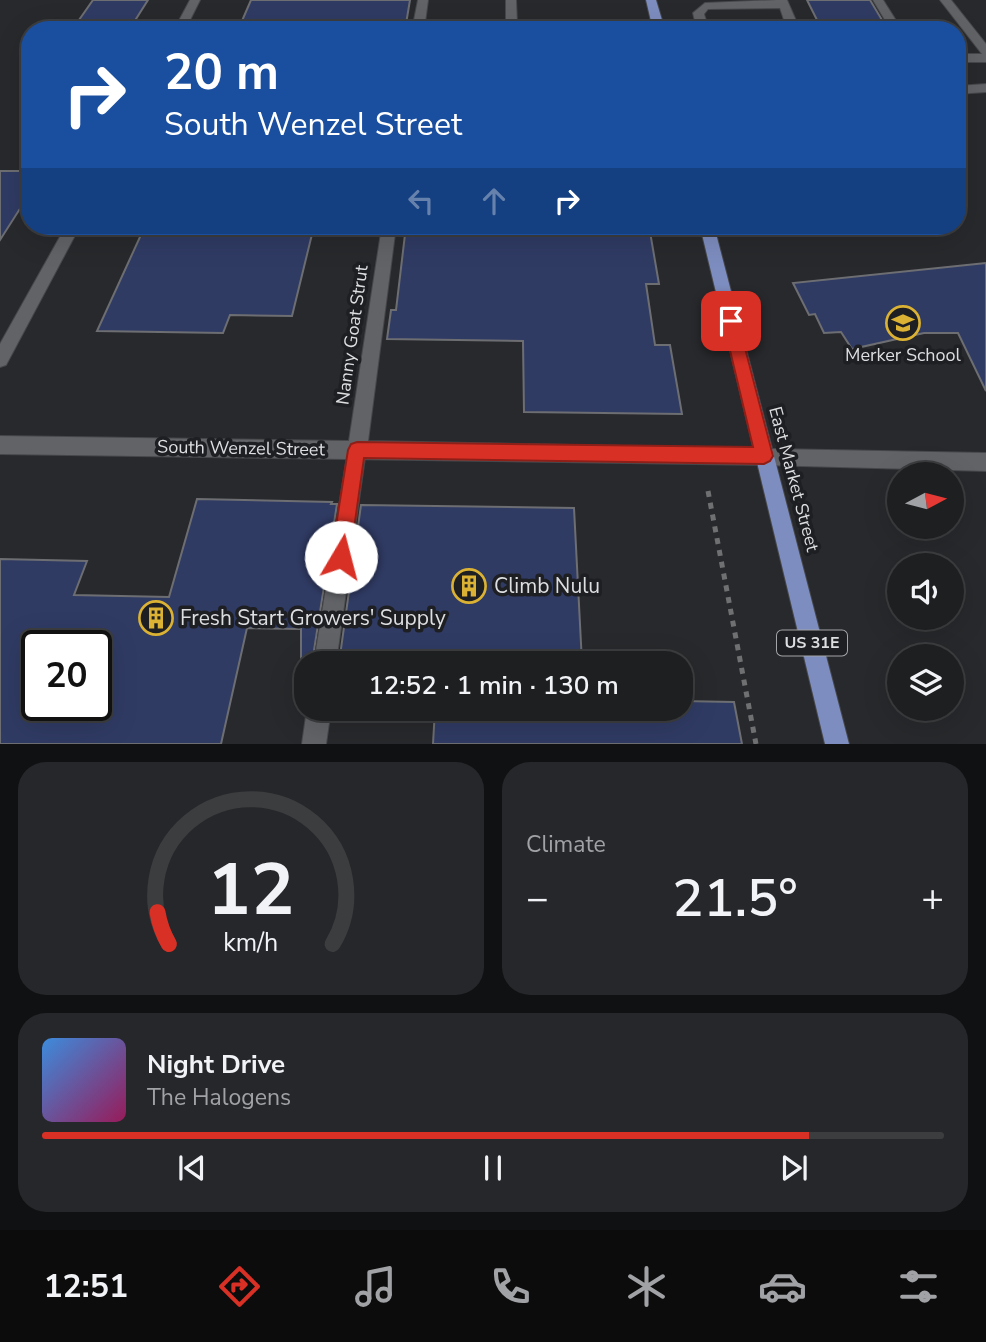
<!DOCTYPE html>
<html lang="en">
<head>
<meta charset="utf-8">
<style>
	:root { --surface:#1e1f21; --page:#26272a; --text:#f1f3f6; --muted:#a1a2a5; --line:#3c3d3f; --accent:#d93025 }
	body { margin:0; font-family:"Nunito Sans",sans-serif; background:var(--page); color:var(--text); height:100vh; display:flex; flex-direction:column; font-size:26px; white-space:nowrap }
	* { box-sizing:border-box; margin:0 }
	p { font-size:23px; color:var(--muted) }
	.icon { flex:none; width:38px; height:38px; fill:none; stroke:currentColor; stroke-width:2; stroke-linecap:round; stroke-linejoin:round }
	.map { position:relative; height:744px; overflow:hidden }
	.side { display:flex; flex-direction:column; gap:18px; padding:18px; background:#101112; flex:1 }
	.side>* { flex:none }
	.guide { position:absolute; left:21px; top:21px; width:945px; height:214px; border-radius:28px; box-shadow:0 7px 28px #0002,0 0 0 2px var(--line); background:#1a4fa0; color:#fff; overflow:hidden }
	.needle { width:46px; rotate:83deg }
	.tools { position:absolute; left:887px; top:462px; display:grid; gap:14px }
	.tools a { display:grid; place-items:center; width:77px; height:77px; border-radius:50%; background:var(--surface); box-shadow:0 7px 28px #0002,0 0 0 2px var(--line); font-size:35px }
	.speed { position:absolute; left:21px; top:630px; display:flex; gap:14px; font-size:35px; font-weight:700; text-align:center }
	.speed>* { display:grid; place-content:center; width:91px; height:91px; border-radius:50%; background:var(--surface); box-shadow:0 7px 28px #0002,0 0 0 2px var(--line); line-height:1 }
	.speed .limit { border:4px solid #111; border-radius:10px; background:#fff; color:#111 }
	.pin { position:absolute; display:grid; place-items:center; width:60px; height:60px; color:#fff; margin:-30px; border-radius:14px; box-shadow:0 4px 10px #0006 }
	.me { position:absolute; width:77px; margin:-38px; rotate:8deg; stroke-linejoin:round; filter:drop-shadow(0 0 5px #0008) }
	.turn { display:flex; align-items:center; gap:24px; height:147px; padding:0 28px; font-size:32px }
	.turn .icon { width:91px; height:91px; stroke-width:2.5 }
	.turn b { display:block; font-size:49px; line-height:60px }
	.lanes { display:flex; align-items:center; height:66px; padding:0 28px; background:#0003; justify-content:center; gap:35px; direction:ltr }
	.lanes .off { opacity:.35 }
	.big { font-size:52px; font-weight:600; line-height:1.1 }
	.side .widget { flex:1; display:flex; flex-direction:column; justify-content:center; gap:10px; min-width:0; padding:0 24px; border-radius:28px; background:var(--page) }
	.side .dial { align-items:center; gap:0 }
	.dial svg { height:182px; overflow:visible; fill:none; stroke:var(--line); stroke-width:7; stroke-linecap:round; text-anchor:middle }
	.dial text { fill:var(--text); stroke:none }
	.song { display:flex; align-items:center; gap:21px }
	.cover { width:84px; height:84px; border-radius:10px; background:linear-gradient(135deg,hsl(210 70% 55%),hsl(330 70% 35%)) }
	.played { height:7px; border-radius:4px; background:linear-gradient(90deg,var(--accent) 85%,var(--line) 85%) }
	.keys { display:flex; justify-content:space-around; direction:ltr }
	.heat { display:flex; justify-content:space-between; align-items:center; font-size:38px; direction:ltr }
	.side .tiles { flex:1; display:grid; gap:18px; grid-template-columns:1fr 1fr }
	.widget:last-child { grid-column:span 2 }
	.trip { position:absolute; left:294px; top:651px; width:399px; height:70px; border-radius:28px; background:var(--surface); box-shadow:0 7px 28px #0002,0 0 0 2px var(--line); font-weight:600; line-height:70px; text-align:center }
	.tabs { display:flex; height:112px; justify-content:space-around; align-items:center; background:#0c0c0d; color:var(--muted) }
	.tabs .icon { width:49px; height:49px }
	.tabs .on { color:var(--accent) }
	.tabs b { font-size:32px; color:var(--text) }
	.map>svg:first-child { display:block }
</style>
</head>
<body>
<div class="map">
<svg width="986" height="744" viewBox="0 0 986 744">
	<rect width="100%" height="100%" fill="#28292c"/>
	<path fill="#303b64" stroke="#6d6e72" stroke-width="2" fill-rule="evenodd" d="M93,0H148L129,30H72Z
		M251,0H410L405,30H238Z
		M807,0H870L888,30H822Z
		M0,171H30V193L0,240Z
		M145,226H314L292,316L230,315L223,333L97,331Z
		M406,226H649L659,284H646L655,345H670L682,414L524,412L523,341L387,339L391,310H396Z
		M986,263V391L958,333H924L852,349L841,332L824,333L815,314L809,315L793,283Z
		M197,499L332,502L331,504H337L312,663H301V629L247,628L221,744H0V559L87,561L74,595L169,597ZM37,646H96V705H37Z
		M361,505L574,508L582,663H339Z
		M681,701L734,702L742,744H433L435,709H681Z"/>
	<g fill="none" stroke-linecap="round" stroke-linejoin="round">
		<g stroke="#46474a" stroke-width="2">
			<path id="service" d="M506,0H516L517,23L658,25L664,28L512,29L506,26Z
				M777,0H787L797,23L794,30H783L785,23L780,8L708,9L704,14L709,30H697L693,13L705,3Z
				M873,0H883L902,30H891Z
				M940,0H951L986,44V62H957V54H982Z
				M986,84V92L957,94V86Z
				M357,441L364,444L366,450L336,663H314L348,450L350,444Z
				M307,709H331L326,744H302Z"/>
		</g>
		<g stroke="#46474a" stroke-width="2">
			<path id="minor" d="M418,0H428L424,30H412Z
				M382,226H396L368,441L986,453V471L764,465L0,454V436L349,441Z"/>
		</g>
		<g stroke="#46474a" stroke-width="2">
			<path id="tertiary" d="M190,0H200L185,30H174Z
				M66,226H80L6,365L0,367V344Z"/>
		</g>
		<g stroke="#46474a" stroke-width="2">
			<path id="primary" d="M646,0H656L665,30H653Z
				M700,226H714L849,744H825Z"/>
		</g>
		<path stroke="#6f7072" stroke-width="5" stroke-dasharray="6 6" stroke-linecap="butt" d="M708,491L756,744"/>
		<use href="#service" fill="#616367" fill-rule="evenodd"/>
		<use href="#minor" fill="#616367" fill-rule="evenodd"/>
		<use href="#tertiary" fill="#616367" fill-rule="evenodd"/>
		<use href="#primary" fill="#7d8dbf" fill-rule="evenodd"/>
	</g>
	<path fill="#d93025" stroke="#8d1f18" stroke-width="2" d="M731,315L738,321L773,456L770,461L764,464L364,458L350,557L347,563L341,566L334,563L331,557L348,450L351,444L357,442L753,447L723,321Z"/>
	<defs>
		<g id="school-ring" transform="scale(1.75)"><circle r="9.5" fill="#1e1f23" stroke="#dbb233" stroke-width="1.5"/><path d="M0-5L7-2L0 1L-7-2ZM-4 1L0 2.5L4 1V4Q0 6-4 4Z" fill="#dbb233"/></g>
		<g id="building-ring" transform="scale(1.75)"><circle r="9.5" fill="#1e1f23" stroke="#dbb233" stroke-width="1.5"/><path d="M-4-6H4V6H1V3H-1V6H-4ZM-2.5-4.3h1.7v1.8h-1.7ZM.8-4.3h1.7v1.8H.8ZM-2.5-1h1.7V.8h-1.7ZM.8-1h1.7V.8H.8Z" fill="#dbb233"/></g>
	</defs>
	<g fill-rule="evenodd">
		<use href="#school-ring" x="903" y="323"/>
		<use href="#building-ring" x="469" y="586"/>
		<use href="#building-ring" x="156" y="618"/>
	</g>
	<g text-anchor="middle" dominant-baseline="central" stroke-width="7" stroke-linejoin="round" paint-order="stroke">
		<rect fill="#1e1f23" stroke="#a4a5a7" stroke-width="2" x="777" y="630.5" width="70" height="25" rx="5"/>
		<g font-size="16" font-weight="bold" fill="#dddee0">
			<text x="812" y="643">US 31E</text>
		</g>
		<g font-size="18" fill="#dddee0" stroke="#1e1f23">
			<text transform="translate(352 335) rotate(-82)">Nanny Goat Strut</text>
			<text transform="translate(241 448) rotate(1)">South Wenzel Street</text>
			<text transform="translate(794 479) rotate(75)">East Market Street</text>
		</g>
		<g font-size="18" fill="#dddee0" stroke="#1e1f23">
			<text x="903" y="355">Merker School</text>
		</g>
		<g font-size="21" fill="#dddee0" stroke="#1e1f23" text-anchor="start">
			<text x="494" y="586">Climb Nulu</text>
			<text x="180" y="618">Fresh Start Growers' Supply</text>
		</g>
	</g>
</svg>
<div class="tools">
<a><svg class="needle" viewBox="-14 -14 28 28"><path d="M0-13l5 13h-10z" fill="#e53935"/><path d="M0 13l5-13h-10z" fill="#a1a2a5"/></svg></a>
<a><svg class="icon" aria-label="sound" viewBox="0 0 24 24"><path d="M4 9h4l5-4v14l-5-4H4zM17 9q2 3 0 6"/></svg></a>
<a><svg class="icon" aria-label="layers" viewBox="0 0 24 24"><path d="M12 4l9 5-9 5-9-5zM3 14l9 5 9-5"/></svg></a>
</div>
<div class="speed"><div class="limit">20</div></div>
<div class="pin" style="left:731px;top:321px;background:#d93025"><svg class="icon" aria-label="arrive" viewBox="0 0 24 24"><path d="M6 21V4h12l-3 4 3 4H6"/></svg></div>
<svg class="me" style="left:341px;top:557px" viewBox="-20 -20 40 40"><circle r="19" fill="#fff"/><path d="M0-13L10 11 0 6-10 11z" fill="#d93025"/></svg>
<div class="trip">12:52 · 1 min · 130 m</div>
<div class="guide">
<div class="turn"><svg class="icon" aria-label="right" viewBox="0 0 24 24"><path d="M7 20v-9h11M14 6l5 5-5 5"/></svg><div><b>20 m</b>South Wenzel Street</div></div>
<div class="lanes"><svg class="icon off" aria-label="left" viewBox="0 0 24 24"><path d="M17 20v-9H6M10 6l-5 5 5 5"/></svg><svg class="icon off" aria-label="ahead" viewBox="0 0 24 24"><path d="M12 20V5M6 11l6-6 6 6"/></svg><svg class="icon" aria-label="right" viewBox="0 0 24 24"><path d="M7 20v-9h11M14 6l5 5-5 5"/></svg></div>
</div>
</div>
<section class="side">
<div class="tiles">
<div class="widget dial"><svg viewBox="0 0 100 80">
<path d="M14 69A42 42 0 1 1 86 69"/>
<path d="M14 69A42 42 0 0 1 9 55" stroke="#d93025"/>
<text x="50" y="56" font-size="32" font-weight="700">12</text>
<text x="50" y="72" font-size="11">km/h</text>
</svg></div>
<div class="widget"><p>Climate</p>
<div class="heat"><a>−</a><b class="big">21.5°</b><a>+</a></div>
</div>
<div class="widget">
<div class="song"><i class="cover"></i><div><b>Night Drive</b><p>The Halogens</p></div></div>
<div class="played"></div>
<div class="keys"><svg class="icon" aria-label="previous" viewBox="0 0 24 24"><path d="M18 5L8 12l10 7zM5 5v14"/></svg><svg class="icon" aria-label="pause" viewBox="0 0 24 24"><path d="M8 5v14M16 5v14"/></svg><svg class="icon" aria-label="next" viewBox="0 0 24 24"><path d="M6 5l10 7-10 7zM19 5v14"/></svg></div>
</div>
</div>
</section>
<nav class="tabs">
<b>12:51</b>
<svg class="icon on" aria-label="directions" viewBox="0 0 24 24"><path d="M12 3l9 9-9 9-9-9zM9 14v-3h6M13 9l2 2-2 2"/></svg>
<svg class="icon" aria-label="music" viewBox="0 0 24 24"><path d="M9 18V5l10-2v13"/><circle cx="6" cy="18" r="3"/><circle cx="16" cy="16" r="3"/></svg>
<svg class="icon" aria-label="phone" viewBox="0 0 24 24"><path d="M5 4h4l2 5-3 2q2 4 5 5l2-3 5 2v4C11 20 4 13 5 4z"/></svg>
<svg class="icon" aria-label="climate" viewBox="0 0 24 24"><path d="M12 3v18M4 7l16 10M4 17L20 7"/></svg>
<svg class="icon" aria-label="car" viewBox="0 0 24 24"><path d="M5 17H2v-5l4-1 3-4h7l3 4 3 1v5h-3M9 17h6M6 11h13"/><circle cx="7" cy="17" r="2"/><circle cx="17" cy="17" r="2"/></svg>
<svg class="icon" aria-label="filters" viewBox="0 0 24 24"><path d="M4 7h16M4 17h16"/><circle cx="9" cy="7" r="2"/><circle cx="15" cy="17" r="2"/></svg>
</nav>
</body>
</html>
